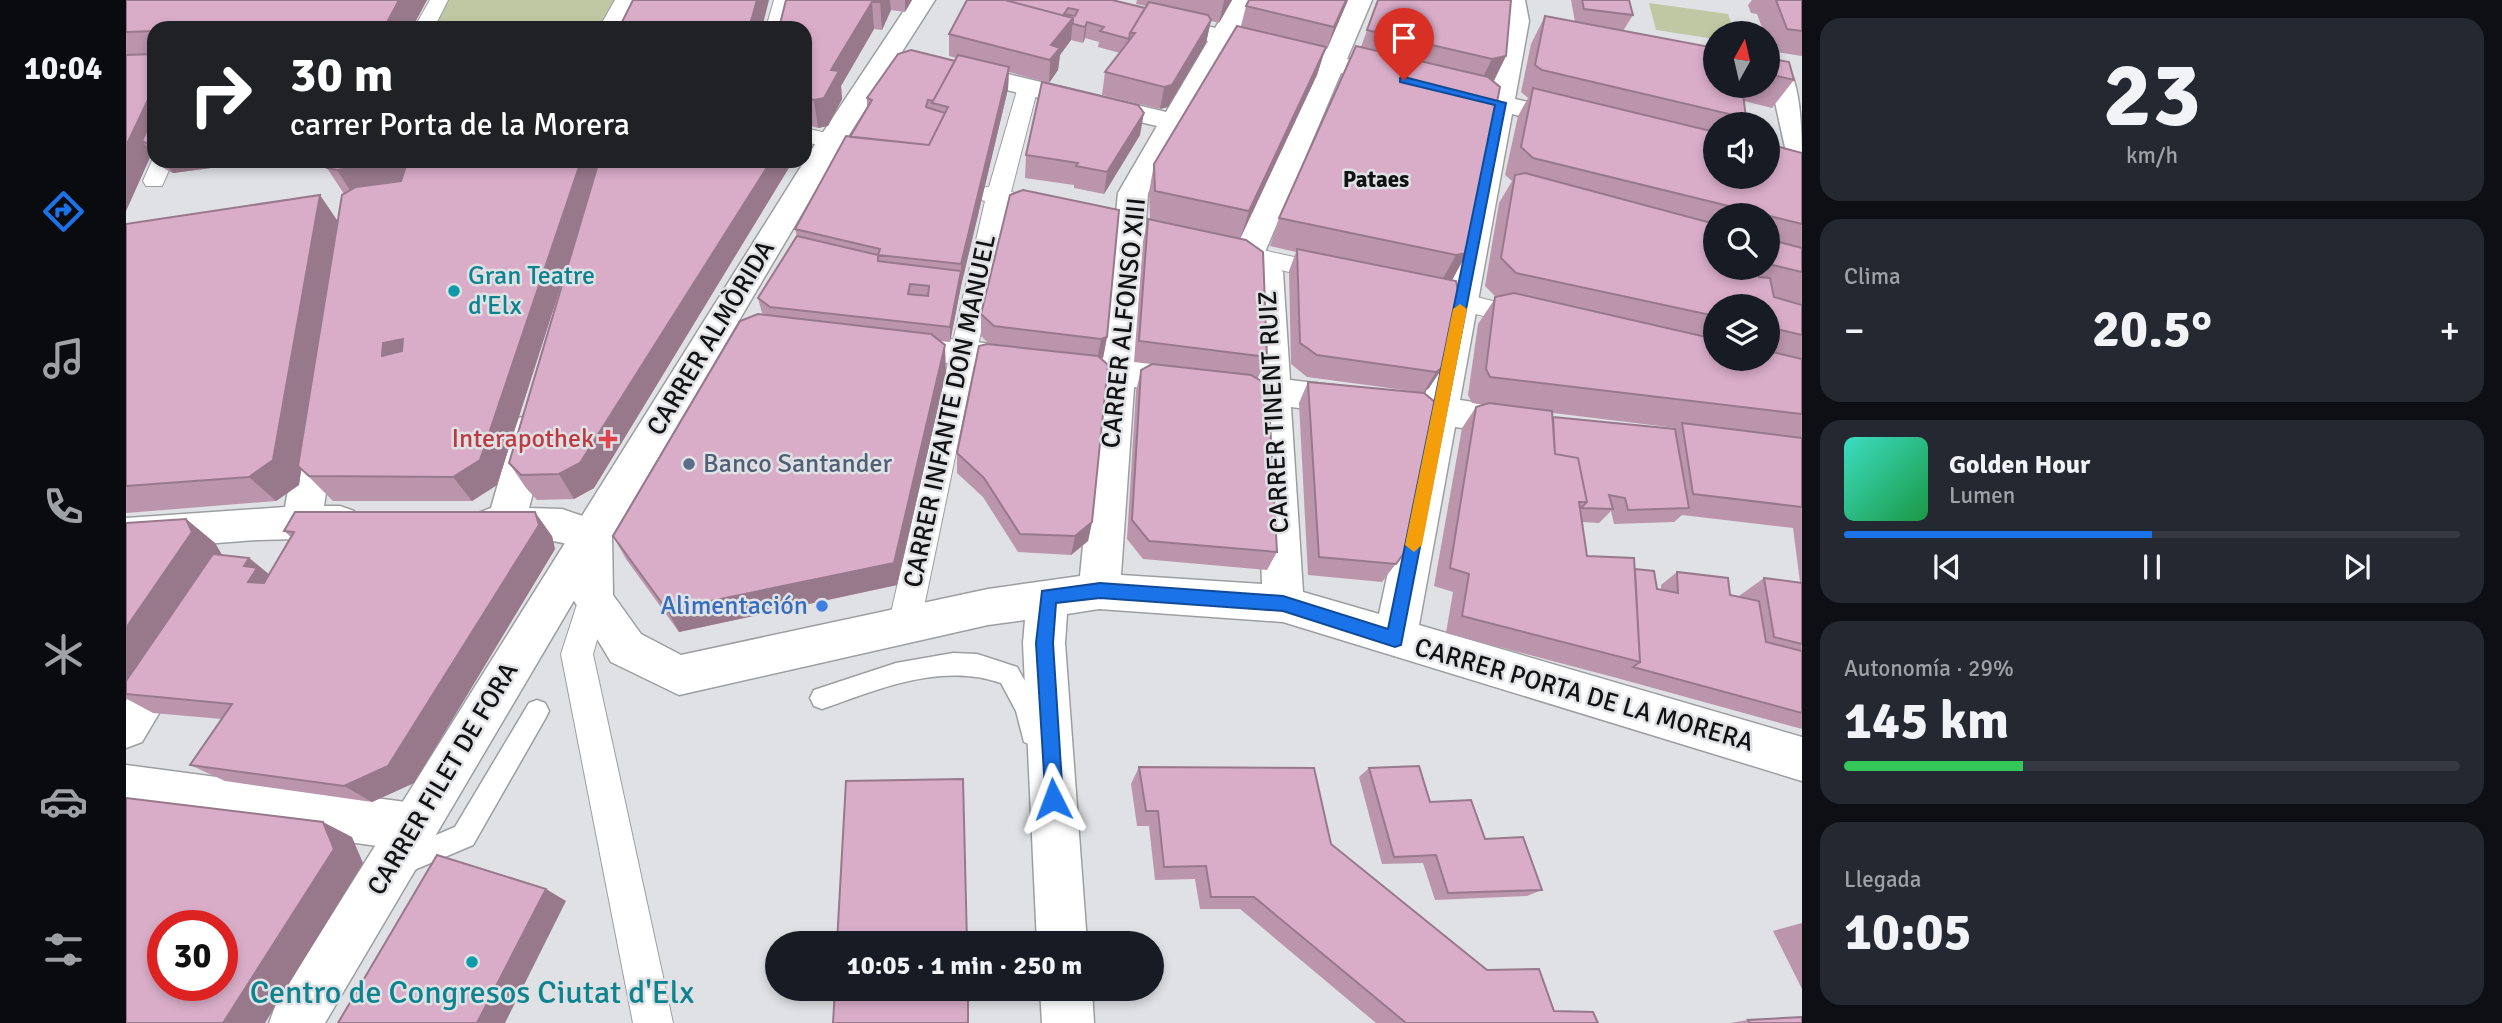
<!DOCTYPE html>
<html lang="es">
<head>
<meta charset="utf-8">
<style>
	:root { --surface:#171b24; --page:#242831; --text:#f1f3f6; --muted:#9ea1a6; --line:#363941; --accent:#1a73e8 }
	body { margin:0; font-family:Signika,sans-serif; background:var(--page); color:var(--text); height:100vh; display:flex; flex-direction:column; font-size:26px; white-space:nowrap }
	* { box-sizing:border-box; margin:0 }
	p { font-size:23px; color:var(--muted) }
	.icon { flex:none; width:38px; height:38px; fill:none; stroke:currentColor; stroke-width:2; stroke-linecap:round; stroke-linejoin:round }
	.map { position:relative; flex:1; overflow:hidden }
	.sheet { display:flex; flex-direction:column; gap:18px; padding:18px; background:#0d0f14; width:700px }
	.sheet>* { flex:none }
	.banner { position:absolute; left:21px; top:21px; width:665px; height:147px; border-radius:21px; box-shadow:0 4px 10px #0003; background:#202124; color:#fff; overflow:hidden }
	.needle { width:46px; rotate:8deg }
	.buttons { position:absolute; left:1577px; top:21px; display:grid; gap:14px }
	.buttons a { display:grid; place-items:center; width:77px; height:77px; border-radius:50%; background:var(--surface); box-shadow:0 4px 10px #0003; font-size:35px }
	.speed { position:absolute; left:21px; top:910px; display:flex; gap:14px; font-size:35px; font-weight:700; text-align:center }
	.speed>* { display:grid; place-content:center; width:91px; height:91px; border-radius:50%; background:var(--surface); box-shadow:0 4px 10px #0003; line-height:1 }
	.speed .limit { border:10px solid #d22; background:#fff; color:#111 }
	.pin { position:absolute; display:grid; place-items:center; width:60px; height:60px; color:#fff; margin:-72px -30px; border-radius:50% 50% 50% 0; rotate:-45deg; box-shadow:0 0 7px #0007 }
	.pin .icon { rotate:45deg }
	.me { position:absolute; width:77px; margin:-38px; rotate:357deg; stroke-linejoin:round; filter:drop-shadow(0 0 5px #0008) }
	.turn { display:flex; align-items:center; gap:24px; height:147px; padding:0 28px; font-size:32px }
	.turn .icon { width:91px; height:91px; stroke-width:2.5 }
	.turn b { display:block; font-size:49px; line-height:60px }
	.big { font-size:52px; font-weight:700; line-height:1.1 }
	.sheet .widget { flex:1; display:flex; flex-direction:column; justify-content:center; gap:10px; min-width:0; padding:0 24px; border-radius:21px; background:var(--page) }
	.sheet .dial { align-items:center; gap:0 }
	.dial b { font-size:91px; line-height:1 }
	.song { display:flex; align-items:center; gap:21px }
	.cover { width:84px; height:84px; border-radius:10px; background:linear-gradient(135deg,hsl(170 70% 55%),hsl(140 70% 35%)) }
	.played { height:7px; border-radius:4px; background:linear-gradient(90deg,var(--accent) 50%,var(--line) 50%) }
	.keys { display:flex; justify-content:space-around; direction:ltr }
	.heat { display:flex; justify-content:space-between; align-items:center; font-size:38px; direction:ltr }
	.charge { height:10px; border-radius:5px; background:linear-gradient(90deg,#34c759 29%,var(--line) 0) }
	.trip { position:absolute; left:639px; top:931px; width:399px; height:70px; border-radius:35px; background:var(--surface); box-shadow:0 4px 10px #0003; font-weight:700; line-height:70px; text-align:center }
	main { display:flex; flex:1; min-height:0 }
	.tabs { display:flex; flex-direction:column; width:126px; justify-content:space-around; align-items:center; background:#090b0e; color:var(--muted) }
	.tabs .icon { width:49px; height:49px }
	.tabs .on { color:var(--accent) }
	.tabs b { font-size:32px; color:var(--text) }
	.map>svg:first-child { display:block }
</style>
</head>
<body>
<main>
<nav class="tabs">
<b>10:04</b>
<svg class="icon on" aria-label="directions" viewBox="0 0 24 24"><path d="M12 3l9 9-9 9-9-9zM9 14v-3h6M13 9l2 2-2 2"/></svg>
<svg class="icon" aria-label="music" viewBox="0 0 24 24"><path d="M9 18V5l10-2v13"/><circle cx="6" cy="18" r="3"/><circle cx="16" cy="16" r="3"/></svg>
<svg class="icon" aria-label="phone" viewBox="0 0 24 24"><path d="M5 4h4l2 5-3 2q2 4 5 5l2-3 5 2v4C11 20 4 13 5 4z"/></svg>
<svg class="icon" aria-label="climate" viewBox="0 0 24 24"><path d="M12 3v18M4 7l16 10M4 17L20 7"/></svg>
<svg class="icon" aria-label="car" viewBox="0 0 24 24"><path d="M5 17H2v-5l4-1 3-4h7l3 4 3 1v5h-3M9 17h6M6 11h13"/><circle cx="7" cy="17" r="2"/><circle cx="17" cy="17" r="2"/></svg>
<svg class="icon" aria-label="filters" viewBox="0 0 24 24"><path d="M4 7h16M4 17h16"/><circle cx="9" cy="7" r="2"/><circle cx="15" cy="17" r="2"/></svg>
</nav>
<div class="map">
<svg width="1676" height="1023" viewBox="0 0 1676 1023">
	<rect width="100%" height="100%" fill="#dfe1e4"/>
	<path fill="#bfc7a3" d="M304,0H501L486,28H290Z
		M1523,3L1602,14L1609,33H1589V39L1530,30Z"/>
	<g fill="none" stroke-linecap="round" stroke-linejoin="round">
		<g stroke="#9c9ea0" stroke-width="3">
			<path id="service" d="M827,653L851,654L891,667C902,688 926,719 916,742L907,746L898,742L890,711L875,683C816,662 752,689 696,709L688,706L684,698L688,690L770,663Z
				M411,700L419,703L423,711L419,719L347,845L274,876L265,872L261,863L265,854L329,827L403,703Z"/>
		</g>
		<g stroke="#9c9ea0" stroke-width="2">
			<path id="pedestrian" d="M304,0H322L308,28H288Z
				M489,0H507L493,28H473Z
				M648,0H666L660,28H640Z
				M902,81L912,87L885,192L929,203L933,208L929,213L921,216L881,206L794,626L789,636L778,640L767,636L762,626L859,201L848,198L845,193L848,188L863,187L892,87Z
				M679,128L713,136L716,141L705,148L679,142Z
				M28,156V161H47L36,186H20L17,181Z
				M1105,243L1213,267L1216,273L1213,279L1204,281L1096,257L1093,251L1096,245Z
				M1314,288L1411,312L1415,318L1411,324L1402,327L1305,303L1301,297L1305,291Z
				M467,585L478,589L483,599L467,654L547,1023H507L435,654L456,589Z"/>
		</g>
		<g stroke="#9c9ea0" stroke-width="3">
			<path id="minor" d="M928,0H971L1089,28L1106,0H1130L1111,33L1198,54L1222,0H1246L1221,59L1363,93L1379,21L1375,0H1399L1403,21L1389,99L1458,115L1462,121L1458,127L1448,129L1386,114L1334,400L1411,412L1416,422L1411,432L1398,436L1329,427L1293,625L1676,737V781L1157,622L973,609L941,614L939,643L961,943H911L897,643L899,620L862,625L553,695L485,662L447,599L446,546C417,534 383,546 352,535L347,524L352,513L365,508L388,428L393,418L406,414L419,418L424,428L403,508L436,509L480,524L486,536L487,595L515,634L555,655L862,589L954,576L973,382L766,356L754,353L749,344L754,335L766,332L976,357L992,193L1031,126L822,76L818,70L822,64L831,62L1040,112L1082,41L931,5ZM1104,47L1191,68L1106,254L1125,275L1129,375L1010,361L1022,193ZM1215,73L1360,108L1299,396L1164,380L1157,272L1139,252ZM1008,387L1130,402L1136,584L995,575ZM1165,407L1294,423L1253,614L1177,592Z
				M1658,76L1667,78C1676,102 1676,143 1676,170L1666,167L1662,161L1645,84L1649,78Z
				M192,411L205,415L210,425L198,506H214L228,511L233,522L228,533L214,538L131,540L0,550V518L159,507L174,425L179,415Z
				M43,641L58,647L64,661L16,742L0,748V689L28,647Z
				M0,765L287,803L304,810L311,827L304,844L287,851L0,811Z
				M914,989H966L968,1023H916Z"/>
		</g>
		<g stroke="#9c9ea0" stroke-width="3">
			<path id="tertiary" d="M785,0H809L714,149L199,1023H143L150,1004L686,149Z"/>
		</g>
		<use href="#service" fill="#fff" fill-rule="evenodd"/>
		<use href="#pedestrian" fill="#fff" fill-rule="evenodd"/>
		<use href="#minor" fill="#fff" fill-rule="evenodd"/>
		<use href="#tertiary" fill="#fff" fill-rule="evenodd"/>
	</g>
	<path fill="#bb95ac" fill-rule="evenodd" d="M0,0H301L286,28H28V155L26,153L0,211Z
		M660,0H786L779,12L765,10L756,30L748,29L715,86L716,99L702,126L692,128L679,124V28Z
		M841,0L1019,8L1020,6L1010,4L1011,0H1106L1093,23L1085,21L1080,43L1042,107L1034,109L976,95L979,72L994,53L972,47L973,42L959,38L957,43L945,40L934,55L932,70L923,83L883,72L882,89L835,286L824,342L813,341L820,372L771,585L553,632L500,559L487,536L638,314L636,313L632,298L671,236L669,229L741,108V98L829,61L830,58L823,56V34Z
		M1123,0H1222L1201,49H1199L1191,75L1114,239L1024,219L1023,192L1028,164L1115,26L1120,6Z
		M1252,0L1380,56L1368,81L1341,253L1326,280L1317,367L1303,388L1297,393L1281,549L1256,582L1182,575L1173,403L1182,382L1293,392L1181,377L1165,364L1163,271L1170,252L1144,246L1153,218L1235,47Z
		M1445,0H1503L1507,15L1497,31L1589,86H1642V58L1668,80L1646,108L1618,101L1620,118L1615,124H1589V177L1676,153V729L1491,678L1320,633L1327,592L1308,586L1336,428L1350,407L1358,405L1346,403L1342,395L1352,324L1370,297L1359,286L1373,203L1386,181L1379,175L1392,116L1402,98L1395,92L1405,44L1419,16L1449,22ZM1589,215H1642V268H1589ZM1589,306H1642V359H1589ZM1427,413L1550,428L1549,429L1427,417ZM1485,511L1488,524L1548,522L1556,515L1667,528L1674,582L1638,578L1613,596V597L1604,595L1551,572L1535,585V590L1531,589L1509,569L1461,556L1456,522L1473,523Z
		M1626,0H1676V56L1645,51L1642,42V33H1638L1631,14L1625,13L1622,5Z
		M1014,135L978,194L948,188V185L899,178L900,155Z
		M33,161H138L47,173L39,169Z
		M298,161H667L468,488L448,499L411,500L400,488L383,463L440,270L371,485L346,501H207L175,469L173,485L150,501L0,513V224L212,221L218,194L201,168Z
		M1022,219L1141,357L1132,378H1130L1151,552L1141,570L1017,559L1001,539L1010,391L1015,370L1025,364L1008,362L1017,241Z
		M855,314L981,337L977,358L975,359L966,522L962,541L945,555L892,552L857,497L831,473V453L863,344L855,336Z
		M60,519L89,543L96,555L123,558L143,574L165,537L158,531L426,536L429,549L288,783L246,802L99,781L64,765L96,719L27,713L1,699L0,701V523Z
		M1013,767L1205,844L1361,970L1428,1011L1472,1023H1250L1114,909H1074L1069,879L1029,880L1023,826H1011L1005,784Z
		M1243,768L1304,802L1359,839L1416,890L1401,896L1309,900L1297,863L1256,864L1233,777Z
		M1676,923V989L1647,931Z
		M1622,1020L1676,1023H1604Z"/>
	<path fill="#98798c" d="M273,0H301L286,28H258Z
		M631,0H643L636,28H623Z
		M755,0H764L765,10L756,30L754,2Z
		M779,0H786L779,12Z
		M1098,0H1106L1093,23L1098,1Z
		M1220,0H1222L1201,49L1208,27Z
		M746,2L748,29L715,86L716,99L702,126L692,128L688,100L705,70Z
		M947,18L945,40L934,55L932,70L923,83L925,45Z
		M1085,20L1080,43L1042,107L1034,109L1038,87Z
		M961,22L959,38L957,43L959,27Z
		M1200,47L1191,75L1114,239L1123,211Z
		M1380,56L1366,84L1352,87L1366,59Z
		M883,67L882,89L835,286L824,342V327L835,271V264Z
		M28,87V150L24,145L16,141L26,153L0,211V146Z
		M1018,113L1014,135L978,194L981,172Z
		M37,161H138L47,173Z
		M265,161H297L281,189L229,198L211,170Z
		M455,161H475L371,485L346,501L327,477Z
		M645,161H667L468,488L448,499L433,474Z
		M194,195L213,223L173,485L150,501L123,477Z
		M1341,253L1326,280L1315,282L1330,255Z
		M981,337L977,358L971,360L975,339Z
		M277,339L296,366L256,356L257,343Z
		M819,345L820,372L771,585L553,632L541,610Z
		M1317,367L1303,388L1297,393L1310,372Z
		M409,512L426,536L429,549L288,783L246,802L218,786Z
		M60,519L89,543L96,555L0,694V628Z
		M966,522L962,541L945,555L949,536Z
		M123,558L151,581L149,583L122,582L118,566Z
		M197,822L226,837L237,863L139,1023H97Z
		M420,889L440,901L379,1023H351Z"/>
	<path fill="#d9adc8" stroke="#98798c" stroke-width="2" fill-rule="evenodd" d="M0,0H273L258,28H28V31L0,32Z
		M507,0H631L623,28H493Z
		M660,0H755L754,2H746L705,70L713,71L698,98L688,100L679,98V28H653Z
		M841,0H879L947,18L925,45L934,48L924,60L823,34Z
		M879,0H986L1019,8L1004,33L1003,39L974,31L978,27L961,22L959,27L947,24V18ZM942,8L952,10L949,16L938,14Z
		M1123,0H1220L1208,27L1120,6Z
		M1252,0H1385L1380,56L1366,59L1241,30Z
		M1456,0H1503L1507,15L1458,9Z
		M1650,0H1676V31L1661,29Z
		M1023,2L1082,15L1085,20L1046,85L1038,87L979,72L1009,33H1004Z
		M1419,16L1589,48V86H1616L1620,118L1416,70L1409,65Z
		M1111,26L1200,47L1123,211L1029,191L1028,164Z
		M1230,46L1362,77L1374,87L1341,253L1330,255L1153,218Z
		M785,50L829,61L807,101L802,100L800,107L819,113L803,145L724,137L746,100L741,98L772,54Z
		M28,54V87L0,146V55Z
		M832,55L883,67L835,264L752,255L754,249L669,229L720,136L803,145L822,107L806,103Z
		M1642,58L1663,62L1668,80L1642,74Z
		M916,82L1012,105L1018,113L981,172L950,166L952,163L900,155Z
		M1407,88L1589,132V177H1642V144L1676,153V224L1407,158L1395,147Z
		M28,115V144L24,145L16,141Z
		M203,161H265L211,170L201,168Z
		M298,161H455L354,460L327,477L183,476L172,466L216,195L230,187L275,181L281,163ZM277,339L276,351L256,356L257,343Z
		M473,161H645L454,463L433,474L395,475L383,463Z
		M1399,173L1589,224V268H1631L1633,277L1644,278L1648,297L1676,305V335L1642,327V306H1589V316L1390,273L1375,258L1389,175Z
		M897,190L993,210L981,337L975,339L868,326L855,314L884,195Z
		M194,195L147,460L123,477L0,486V224Z
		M1022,219L1120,240L1137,252L1141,357L1013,341Z
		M671,236L752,255V261L835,271L824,327L644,307L632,298ZM784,284L803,286L802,296L782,294Z
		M1642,239L1676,248V272L1642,264Z
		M1171,249L1330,281L1332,291L1317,367L1310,372L1191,355L1174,343Z
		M1388,293L1589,339V359H1642V351L1676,359V414L1364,377L1360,369L1369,297Z
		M632,314L805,334L819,345L768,563L541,610L487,536L614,321Z
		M861,344L972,356L982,365L966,522L949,536L894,534L858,478L831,453L853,346Z
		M1026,364L1125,375L1142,385L1151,552L1023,541L1006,520L1015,370Z
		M1182,382L1298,393L1310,403L1281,549L1270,564L1193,557Z
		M1363,403L1426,411L1429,454L1452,458L1461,502H1453L1461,556L1508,558L1514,662L1336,616L1343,574L1324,568L1350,407Z
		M1427,417L1549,429L1563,508L1502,510L1499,498L1483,495L1487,509L1455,508L1461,502L1452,458L1429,454Z
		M1556,423L1676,438V507L1567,494Z
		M169,512H409L413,525L262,766L218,786L64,765L106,704L0,694V681L87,554L123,558L118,566L131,568L122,582L138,583L168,532L158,531Z
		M60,519L66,532L0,628V523Z
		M1509,569L1528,571L1531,589L1552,593L1551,572L1602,578L1604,595L1633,601L1640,642L1676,651V713L1507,667L1514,662Z
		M1638,578L1676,583V644L1648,637Z
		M1293,766L1304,802L1345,800L1359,839L1397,837L1416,890L1322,893L1310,855L1268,857L1243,768Z
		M1013,767L1188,768L1205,844L1361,970L1413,969L1428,1011L1467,1012L1472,1023H1280L1128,897H1085L1080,866L1038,867L1032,811H1020Z
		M837,779L841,943H711L720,781Z
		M0,798L197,822L208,849L97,1023H0ZM37,926H96V985H37Z
		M311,855L420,889L351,1023H212Z
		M709,989H842V1023H707Z
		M1676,1017V1023H1624L1622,1020Z"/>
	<path fill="#1a73e8" stroke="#114b97" stroke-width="2" d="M1278,77L1380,103L1275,645L1269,647L1157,611L974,598L930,603L927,643L937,799L934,806L927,809L920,806L910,643L916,591L974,583L1157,596L1262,629L1369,105L1274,82V78Z"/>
	<path fill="#f59e0b" d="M1334,304L1341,309L1296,545L1288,552L1279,545L1327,309Z"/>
	<g fill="#0f9aa8" stroke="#dfe1e4" stroke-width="2.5">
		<circle cx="328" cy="291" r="7"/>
		<circle cx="346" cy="962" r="7"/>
	</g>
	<path fill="#e0444e" stroke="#dfe1e4" stroke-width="2.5" d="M478.5 428.5h7v7h7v7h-7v7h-7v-7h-7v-7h7z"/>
	<circle fill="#5c6f8a" stroke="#dfe1e4" stroke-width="2.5" cx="563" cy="464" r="7"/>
	<circle fill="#3f7fe0" stroke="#dfe1e4" stroke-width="2.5" cx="696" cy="606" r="7"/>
	<g text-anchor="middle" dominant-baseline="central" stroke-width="5" stroke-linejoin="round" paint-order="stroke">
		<g font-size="23" font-weight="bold" fill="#111112" stroke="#dfe1e4">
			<text x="1250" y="179">Pataes</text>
		</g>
		<g font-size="26" fill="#0d838f" stroke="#dfe1e4" text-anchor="start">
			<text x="342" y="276">Gran Teatre<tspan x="342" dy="30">d'Elx</tspan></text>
		</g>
		<g font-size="26" fill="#111112" stroke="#dfe1e4">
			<text transform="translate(998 323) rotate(-84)">CARRER ALFONSO XIII</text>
			<text transform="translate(585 338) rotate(-59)">CARRER ALMÒRIDA</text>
			<text transform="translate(824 411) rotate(-78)">CARRER INFANTE DON MANUEL</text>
			<text transform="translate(1148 412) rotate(-93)">CARRER TINENT RUIZ</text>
			<text transform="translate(1458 695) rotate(16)">CARRER PORTA DE LA MORERA</text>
			<text transform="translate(317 779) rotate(-59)">CARRER FILET DE FORA</text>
		</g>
		<g font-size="26" fill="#be3a42" stroke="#dfe1e4" text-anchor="end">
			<text x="468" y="439">Interapothek</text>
		</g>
		<g font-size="26" fill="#4e5e75" stroke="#dfe1e4" text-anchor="start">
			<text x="577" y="464">Banco Santander</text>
		</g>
		<g font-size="26" fill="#366cbe" stroke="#dfe1e4" text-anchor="end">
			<text x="682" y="606">Alimentación</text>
		</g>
		<g font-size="32" fill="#0d838f" stroke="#dfe1e4">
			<text x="346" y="992">Centro de Congresos Ciutat d'Elx</text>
		</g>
	</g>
</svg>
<div class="buttons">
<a><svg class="needle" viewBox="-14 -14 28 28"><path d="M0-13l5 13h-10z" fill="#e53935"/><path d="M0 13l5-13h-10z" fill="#9ea1a6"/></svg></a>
<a><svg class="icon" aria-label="sound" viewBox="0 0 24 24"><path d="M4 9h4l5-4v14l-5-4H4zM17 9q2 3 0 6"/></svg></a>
<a><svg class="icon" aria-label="search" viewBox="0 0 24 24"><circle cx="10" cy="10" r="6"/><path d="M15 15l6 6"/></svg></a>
<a><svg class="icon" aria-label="layers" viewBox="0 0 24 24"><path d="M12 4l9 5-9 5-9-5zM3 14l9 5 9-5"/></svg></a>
</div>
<div class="speed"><div class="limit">30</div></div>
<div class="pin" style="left:1278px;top:80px;background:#d93025"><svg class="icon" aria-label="arrive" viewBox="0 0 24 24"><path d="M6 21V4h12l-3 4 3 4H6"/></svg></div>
<svg class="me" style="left:927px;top:799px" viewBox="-20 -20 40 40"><path d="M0-17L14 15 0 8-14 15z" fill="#1a73e8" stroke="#fff" stroke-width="4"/></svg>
<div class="trip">10:05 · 1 min · 250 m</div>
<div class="banner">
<div class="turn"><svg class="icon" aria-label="right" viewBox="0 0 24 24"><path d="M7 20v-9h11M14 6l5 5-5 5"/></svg><div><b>30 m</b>carrer Porta de la Morera</div></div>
</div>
</div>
<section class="sheet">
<div class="widget dial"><b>23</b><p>km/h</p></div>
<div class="widget"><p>Clima</p>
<div class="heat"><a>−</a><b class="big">20.5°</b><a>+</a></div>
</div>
<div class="widget">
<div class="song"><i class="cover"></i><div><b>Golden Hour</b><p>Lumen</p></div></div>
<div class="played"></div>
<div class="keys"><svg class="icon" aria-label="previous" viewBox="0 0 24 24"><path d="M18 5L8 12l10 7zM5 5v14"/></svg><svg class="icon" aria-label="pause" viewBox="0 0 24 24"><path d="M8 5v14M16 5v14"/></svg><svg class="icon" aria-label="next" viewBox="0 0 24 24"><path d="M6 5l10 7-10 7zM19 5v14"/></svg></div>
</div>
<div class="widget"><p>Autonomía · 29%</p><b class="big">145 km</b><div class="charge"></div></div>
<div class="widget"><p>Llegada</p><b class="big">10:05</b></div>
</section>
</main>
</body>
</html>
